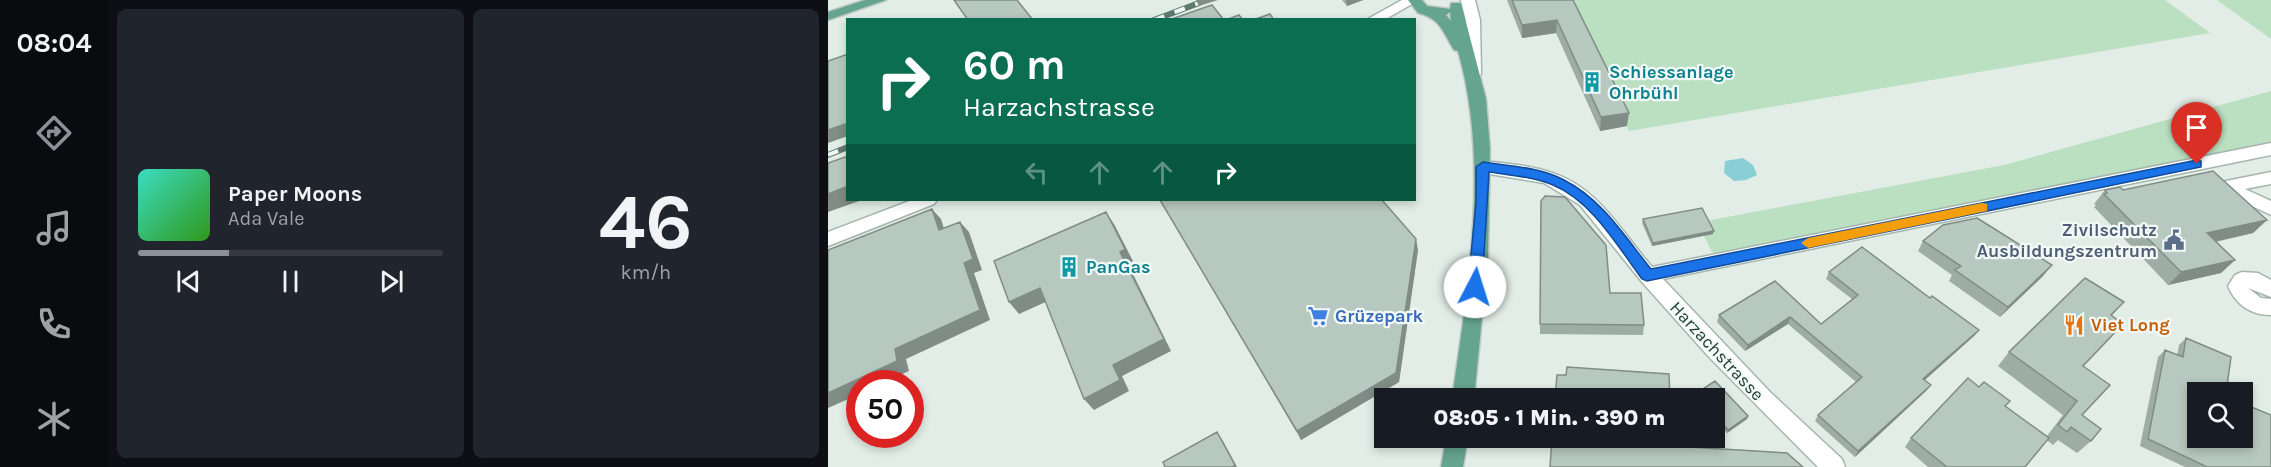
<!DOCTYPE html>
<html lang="de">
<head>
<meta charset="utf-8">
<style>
	:root { --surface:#171b24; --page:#20242c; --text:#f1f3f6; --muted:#9ea1a6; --line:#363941; --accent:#8c9099 }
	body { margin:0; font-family:Karla,sans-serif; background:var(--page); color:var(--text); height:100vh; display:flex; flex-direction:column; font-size:22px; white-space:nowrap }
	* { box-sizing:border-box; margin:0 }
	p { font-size:20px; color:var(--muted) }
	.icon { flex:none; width:33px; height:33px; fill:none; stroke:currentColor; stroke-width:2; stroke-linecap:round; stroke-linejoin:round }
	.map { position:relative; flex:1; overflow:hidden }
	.details { display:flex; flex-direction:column; gap:9px; padding:9px; background:#0d0f14; width:720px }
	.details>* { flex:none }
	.hud { position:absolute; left:18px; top:18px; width:570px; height:183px; border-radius:0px; box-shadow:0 3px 9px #0003; background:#0b6e4f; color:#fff; overflow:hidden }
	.tools { position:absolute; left:1359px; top:382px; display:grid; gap:12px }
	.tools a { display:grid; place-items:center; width:66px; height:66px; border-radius:0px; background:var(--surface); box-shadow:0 3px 9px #0003; font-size:30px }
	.speed { position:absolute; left:18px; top:370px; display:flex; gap:12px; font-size:30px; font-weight:700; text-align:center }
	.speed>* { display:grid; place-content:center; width:78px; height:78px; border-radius:50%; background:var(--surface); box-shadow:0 3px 9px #0003; line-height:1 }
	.speed .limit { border:9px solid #d22; background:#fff; color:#111 }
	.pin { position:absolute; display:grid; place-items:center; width:51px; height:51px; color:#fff; margin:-62px -26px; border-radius:50% 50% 50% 0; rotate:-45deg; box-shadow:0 0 6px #0007 }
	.pin .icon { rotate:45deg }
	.me { position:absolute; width:66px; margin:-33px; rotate:5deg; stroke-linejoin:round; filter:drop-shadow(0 0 4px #0008) }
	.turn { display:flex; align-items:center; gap:21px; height:126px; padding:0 18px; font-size:27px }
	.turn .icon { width:78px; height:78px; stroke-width:2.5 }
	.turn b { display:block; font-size:42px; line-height:51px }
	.lanes { display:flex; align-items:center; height:57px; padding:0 18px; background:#0003; justify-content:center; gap:30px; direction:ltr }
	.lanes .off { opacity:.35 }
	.details .card { flex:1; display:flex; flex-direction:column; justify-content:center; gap:9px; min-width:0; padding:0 21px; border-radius:9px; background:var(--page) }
	.details .dial { align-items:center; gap:0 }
	.dial b { font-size:78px; line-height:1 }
	.song { display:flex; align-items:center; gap:18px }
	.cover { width:72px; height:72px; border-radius:9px; background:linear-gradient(135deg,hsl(170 70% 55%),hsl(110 70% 35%)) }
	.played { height:6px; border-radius:3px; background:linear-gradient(90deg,var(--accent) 30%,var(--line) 30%) }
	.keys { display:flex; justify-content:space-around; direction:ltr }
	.details .tiles { flex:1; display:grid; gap:9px; grid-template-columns:repeat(2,1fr) }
	.trip { position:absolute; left:546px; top:388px; width:351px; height:60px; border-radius:0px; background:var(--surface); box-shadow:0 3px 9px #0003; font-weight:800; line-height:60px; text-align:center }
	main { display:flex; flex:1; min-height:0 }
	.tab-bar { display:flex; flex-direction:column; width:108px; justify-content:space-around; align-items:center; background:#090b0e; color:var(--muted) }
	.tab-bar .icon { width:42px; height:42px }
	.tab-bar .selected { color:var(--accent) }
	.tab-bar b { font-size:27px; color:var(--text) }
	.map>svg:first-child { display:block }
</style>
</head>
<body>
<main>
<nav class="tab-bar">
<b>08:04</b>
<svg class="icon selected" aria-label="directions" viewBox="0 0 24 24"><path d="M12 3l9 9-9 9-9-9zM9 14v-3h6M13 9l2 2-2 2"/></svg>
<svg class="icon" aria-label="music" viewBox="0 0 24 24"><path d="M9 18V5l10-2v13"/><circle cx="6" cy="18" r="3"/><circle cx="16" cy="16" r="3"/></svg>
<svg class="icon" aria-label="phone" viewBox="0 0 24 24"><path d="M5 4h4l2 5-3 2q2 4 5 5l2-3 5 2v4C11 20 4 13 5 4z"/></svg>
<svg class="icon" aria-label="climate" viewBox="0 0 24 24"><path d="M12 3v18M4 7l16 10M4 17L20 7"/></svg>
</nav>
<section class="details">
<div class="tiles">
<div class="card">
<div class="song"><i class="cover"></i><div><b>Paper Moons</b><p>Ada Vale</p></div></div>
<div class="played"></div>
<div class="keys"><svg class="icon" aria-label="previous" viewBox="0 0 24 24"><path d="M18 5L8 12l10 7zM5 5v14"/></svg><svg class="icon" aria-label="pause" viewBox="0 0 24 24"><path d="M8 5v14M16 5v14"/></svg><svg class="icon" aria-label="next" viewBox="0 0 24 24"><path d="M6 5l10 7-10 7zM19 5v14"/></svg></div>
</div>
<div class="card dial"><b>46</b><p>km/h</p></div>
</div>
</section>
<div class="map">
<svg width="1443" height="467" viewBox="0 0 1443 467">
	<rect width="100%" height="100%" fill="#e2ede7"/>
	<path fill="#badfc1" d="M738,0H1337L1382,33L801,131Z
		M1389,0H1443V39Z
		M1443,91V149L902,259L884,252L876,236L878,221L1176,165Z"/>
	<path fill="#88ced4" d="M915,158L925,165L929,175L918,180L906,181L896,173L897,161Z"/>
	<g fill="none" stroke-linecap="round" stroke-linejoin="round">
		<g stroke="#a4b5ae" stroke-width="3">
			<path id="minor" d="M574,0H591L556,20H538Z
				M633,0H647L652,20L653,74L646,79L639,74L638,20Z
				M1443,143V155L835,279L942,392L1014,459L1017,467H990L881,357L814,282L752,205L716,183L655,173L647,167L655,161C682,164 712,166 737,178C775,196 797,236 824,267Z
				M1443,172V184L1417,189L1443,201V215L1392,191L1389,187L1398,181Z
				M84,200H109L106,204L0,246V232Z
				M1414,272L1430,273L1443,280V297L1420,288L1433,298L1443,299V315C1423,315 1408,305 1400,286L1407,275Z"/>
		</g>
		<g stroke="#c1c9c6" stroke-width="3">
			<path id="major" d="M37,0H58L0,20V12Z
				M580,0H594L599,6L622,9L623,3H633L658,99L662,149L660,256L646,399H624C640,286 662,163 630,51L626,50C614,31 613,19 590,13ZM622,12L623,21L618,15Z
				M618,438H640L635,467H613Z"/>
		</g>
		<use href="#minor" fill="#fff" fill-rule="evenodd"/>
		<use href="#major" fill="#65a48f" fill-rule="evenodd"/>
		<g stroke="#5c7a70" stroke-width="6">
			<path id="rail" d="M326,20L371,3
				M0,155L20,147"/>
		</g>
		<use href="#rail" stroke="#f3f9f6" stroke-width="4" stroke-dasharray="11" stroke-linecap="butt"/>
	</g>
	<path fill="#9daca5" d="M514,0H535L519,6Z
		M679,0H745L799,126L772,131L728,33L694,38Z
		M1277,190H1295L1439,220L1425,233L1388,242L1407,260L1393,273L1340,285L1266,207L1268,205L1266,204Z
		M332,200L590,250L571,382L473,440Z
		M713,201L782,293L816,325L815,335L712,334Z
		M815,219L885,234L824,246L814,223Z
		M1095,241L1215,276L1172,317L1121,281L1124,275L1090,251Z
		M1001,272L1102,298L1151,330L1146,336L1097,380L1098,391L1027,457L987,421L990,415L1028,382L960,324L917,351L889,322L891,315L947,281L993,324L1024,299L998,279Z
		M1296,302L1283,316L1255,366L1254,415L1263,441L1249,453L1230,440L1225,445L1219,440L1197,467H1100L1077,447L1083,438L1177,406L1219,436L1235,415L1170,366L1181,352Z
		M1358,338L1370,393L1443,467H1357L1312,446L1330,357L1337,350L1349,355L1351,345Z
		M887,381L920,416L919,419L899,433L886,419V399H868L866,398L867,394Z"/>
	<path fill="#808c86" d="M368,0H390L371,6Z
		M518,0H535L519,6Z
		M729,20L728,33L694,38V25Z
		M801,113L799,126L772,131L773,117Z
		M20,123V136L0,143V130Z
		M20,186V200H34L0,212V194Z
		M104,209L113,219L120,241L111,230Z
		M278,212L286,224L305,261L300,264L343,351L294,376L301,391L266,410L256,399L285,365L292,252Z
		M1439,220L1425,233L1366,246L1379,233Z
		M132,222L141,232L154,270L146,273L162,320L78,359L81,371L52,384H32V394L0,408V393L67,349Z
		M886,231L885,234L824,246L825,243Z
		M588,239L590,250L571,382L473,440L469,431Z
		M1407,260L1393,273L1340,285L1353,272Z
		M1224,265L1215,276L1172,317L1180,307Z
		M212,288L222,300L191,314L181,302Z
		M962,317L960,324L917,351L920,345Z
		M1151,330L1146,336L1091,385L1095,379Z
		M1103,385L1098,391L1027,457L1030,451Z
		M920,416L919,419L899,433L900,430Z
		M389,432L395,441L409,467H404Z"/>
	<path fill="#b7c8c0" stroke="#808c86" stroke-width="1.5" d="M126,0H189L205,20H140Z
		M684,0H745L801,113L773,117L729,20L694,25Z
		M384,5L396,20H341Z
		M442,14L446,20H425Z
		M411,15L415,20H398Z
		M20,54V123L0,130V61Z
		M20,156V186L0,194V163Z
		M1385,171L1439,220L1379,233L1407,260L1353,272L1276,194L1279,193L1277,190L1292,187L1295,190Z
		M717,196L737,197L778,245L782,293H813L816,325L712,324L713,201Z
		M332,200H554L588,239L568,373L469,431Z
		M874,208L886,231L825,243L815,219Z
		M104,209L111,230L132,222L145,259L136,263L152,310L67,349L69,361L0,393V250Z
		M278,212L297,249L292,252L336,339L285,365L292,380L256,399L212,288L181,302L166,261Z
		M1149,218L1224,265L1180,307L1127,270L1133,266L1095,241L1115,225Z
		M1034,247L1102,298L1104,296L1151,330L1095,379L1103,385L1030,451L990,415L1034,377L962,317L920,345L891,315L947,281L993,324L1030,295L1001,272Z
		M1257,278L1296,302L1283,315L1295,324L1255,366L1282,385L1254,415L1273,429L1263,441L1243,427L1239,432L1230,425L1249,401L1181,352Z
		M1358,338L1403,357L1398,393H1370V438H1414V403L1443,415V467H1379L1320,439L1337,350L1355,357Z
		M739,367L841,374L842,399H727L729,375H738Z
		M1140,378L1151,387L1156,382L1182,401L1177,406L1221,438L1197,467H1119L1083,438Z
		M887,381L920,416L900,430L886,415V399H872L867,394Z
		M389,432L407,465L404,467H337L335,462Z
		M724,438H845V446L959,453L975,467H722Z"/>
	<path fill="#1a73e8" stroke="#114b97" stroke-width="1.5" d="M1369,160L1373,161V167L819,281L814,279C790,247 764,201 725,185C705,177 682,175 661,172L654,287L647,293L640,287L648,202V167L655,162C680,166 713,167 736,180C774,199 797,237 823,269Z"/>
	<path fill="#f59e0b" d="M1154,203L1159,204V211L980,248L973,243L980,238Z"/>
	<defs>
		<g id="building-bare" transform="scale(1.62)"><path d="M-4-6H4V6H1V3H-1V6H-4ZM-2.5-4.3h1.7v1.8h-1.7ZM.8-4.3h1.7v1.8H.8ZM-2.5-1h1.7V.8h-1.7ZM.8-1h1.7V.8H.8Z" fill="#0f9aa8" stroke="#f3f9f6" stroke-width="2.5" paint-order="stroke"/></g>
		<g id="civic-bare" transform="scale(1.62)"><path d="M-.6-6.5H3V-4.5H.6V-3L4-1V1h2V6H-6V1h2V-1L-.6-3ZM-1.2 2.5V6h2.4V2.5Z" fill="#5c6f8a" stroke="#f3f9f6" stroke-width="2.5" paint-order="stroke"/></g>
		<g id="supermarket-bare" transform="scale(1.62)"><path d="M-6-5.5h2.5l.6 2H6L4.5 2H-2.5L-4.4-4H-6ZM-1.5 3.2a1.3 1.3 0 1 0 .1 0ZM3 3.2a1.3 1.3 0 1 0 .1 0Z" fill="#3f7fe0" stroke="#f3f9f6" stroke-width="2.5" paint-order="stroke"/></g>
		<g id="restaurant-bare" transform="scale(1.62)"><path d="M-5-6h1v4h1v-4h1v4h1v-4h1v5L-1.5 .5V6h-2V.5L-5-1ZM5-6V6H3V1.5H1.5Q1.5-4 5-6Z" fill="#e8710a" stroke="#f3f9f6" stroke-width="2.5" paint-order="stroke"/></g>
	</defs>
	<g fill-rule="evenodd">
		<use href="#building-bare" x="764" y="82"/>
		<use href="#civic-bare" x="1346" y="240"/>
		<use href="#building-bare" x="241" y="267"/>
		<use href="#supermarket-bare" x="490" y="316"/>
		<use href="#restaurant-bare" x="1246" y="325"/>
	</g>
	<g text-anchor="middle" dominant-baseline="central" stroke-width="4.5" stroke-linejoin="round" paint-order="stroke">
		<g font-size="18" font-weight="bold" fill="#0d838f" stroke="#f3f9f6" text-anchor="start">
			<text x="781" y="72">Schiessanlage<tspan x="781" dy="21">Ohrbühl</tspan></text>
			<text x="258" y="267">PanGas</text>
		</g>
		<g font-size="18" font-weight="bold" fill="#4e5e75" stroke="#f3f9f6" text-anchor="end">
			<text x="1329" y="230">Zivilschutz<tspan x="1329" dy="21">Ausbildungszentrum</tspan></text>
		</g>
		<g font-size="18" font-weight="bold" fill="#366cbe" stroke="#f3f9f6" text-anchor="start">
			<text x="507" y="316">Grüzepark</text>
		</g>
		<g font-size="18" font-weight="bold" fill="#c56008" stroke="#f3f9f6" text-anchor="start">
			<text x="1263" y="325">Viet Long</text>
		</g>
		<g font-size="18" fill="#213f35" stroke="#f3f9f6">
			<text transform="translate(889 351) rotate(47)">Harzachstrasse</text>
		</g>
	</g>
</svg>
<div class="tools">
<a><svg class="icon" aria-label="search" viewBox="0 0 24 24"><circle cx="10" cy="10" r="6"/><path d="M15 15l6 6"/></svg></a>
</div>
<div class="speed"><div class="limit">50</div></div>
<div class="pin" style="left:1369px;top:164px;background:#d93025"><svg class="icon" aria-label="arrive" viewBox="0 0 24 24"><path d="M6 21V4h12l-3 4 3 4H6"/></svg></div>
<svg class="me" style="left:647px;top:287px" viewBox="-20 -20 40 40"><circle r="19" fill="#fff"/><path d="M0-13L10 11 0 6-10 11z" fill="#1a73e8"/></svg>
<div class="trip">08:05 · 1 Min. · 390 m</div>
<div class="hud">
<div class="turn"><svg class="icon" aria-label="right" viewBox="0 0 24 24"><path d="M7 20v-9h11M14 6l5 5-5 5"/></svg><div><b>60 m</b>Harzachstrasse</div></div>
<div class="lanes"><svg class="icon off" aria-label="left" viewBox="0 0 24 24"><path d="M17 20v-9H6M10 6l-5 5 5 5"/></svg><svg class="icon off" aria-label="ahead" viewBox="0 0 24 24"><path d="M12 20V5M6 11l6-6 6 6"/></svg><svg class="icon off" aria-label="ahead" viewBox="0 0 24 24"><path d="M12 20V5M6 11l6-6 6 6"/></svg><svg class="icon" aria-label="right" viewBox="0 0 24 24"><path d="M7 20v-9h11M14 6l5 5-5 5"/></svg></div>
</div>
</div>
</main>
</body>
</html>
